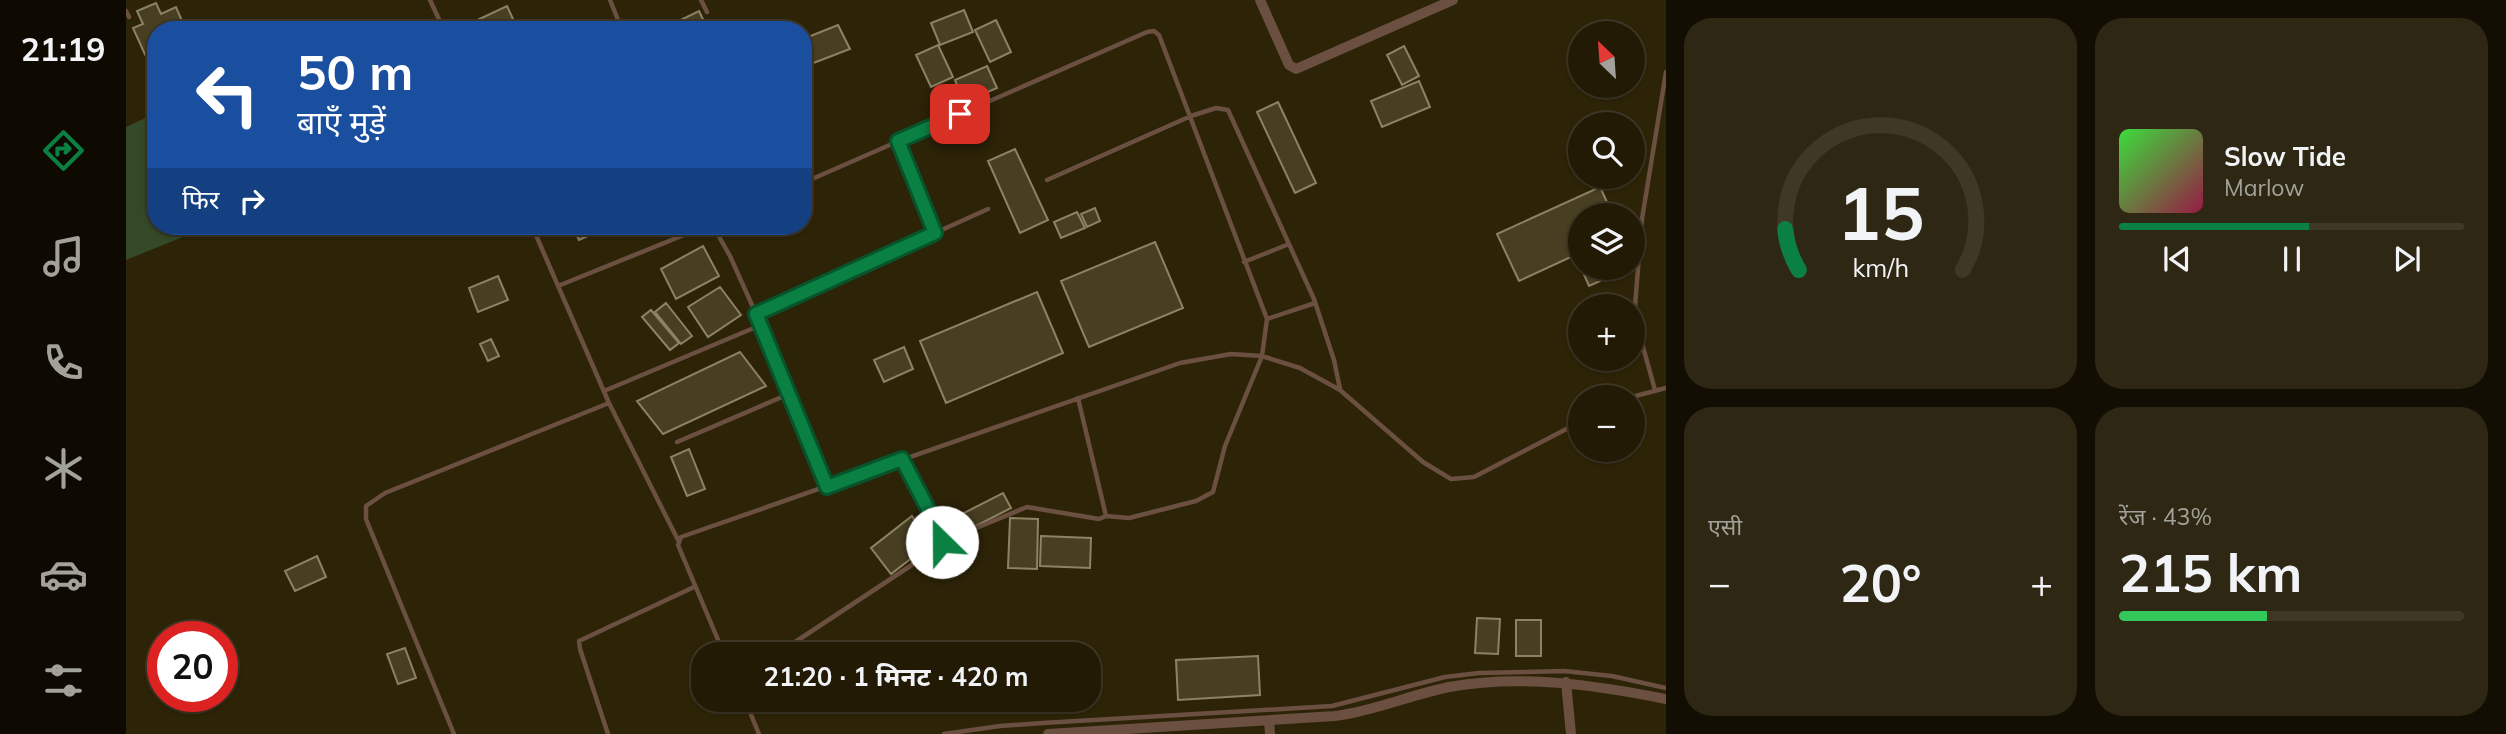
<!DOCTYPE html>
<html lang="hi">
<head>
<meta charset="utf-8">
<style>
	:root { --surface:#221a05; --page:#2e2713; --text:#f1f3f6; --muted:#a2a19a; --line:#3f3827; --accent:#0b8043 }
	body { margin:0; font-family:Mulish,"Noto Sans Devanagari",sans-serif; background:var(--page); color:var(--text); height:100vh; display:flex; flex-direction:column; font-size:26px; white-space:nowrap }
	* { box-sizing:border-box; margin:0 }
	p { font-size:23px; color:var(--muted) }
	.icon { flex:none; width:38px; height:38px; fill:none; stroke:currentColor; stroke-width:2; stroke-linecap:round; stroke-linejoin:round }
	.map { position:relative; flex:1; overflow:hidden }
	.panel { display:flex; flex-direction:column; gap:18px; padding:18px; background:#130e03; width:840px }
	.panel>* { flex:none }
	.hud { position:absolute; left:21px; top:21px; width:665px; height:214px; border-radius:28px; box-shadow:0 2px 5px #0004,0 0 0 2px var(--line); background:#1a4fa0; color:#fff; overflow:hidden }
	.needle { width:46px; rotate:335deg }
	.controls { position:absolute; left:1442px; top:21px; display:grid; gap:14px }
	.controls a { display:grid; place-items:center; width:77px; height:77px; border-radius:50%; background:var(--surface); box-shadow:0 2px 5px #0004,0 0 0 2px var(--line); font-size:35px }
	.speed { position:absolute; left:21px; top:621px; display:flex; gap:14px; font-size:35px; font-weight:700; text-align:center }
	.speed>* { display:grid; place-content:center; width:91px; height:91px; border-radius:50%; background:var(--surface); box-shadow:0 2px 5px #0004,0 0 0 2px var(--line); line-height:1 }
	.speed .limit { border:10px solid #d22; background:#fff; color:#111 }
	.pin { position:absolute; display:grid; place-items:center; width:60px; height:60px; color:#fff; margin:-30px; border-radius:14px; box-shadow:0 4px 10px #0006 }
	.me { position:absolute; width:77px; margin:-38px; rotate:337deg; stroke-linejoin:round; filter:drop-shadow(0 0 5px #0008) }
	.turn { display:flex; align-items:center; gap:24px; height:147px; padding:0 35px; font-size:32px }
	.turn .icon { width:91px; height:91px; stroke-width:2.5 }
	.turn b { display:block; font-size:49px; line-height:60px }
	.then { display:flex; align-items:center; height:66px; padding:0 35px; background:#0003; gap:14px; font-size:26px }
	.big { font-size:52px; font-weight:700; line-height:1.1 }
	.panel .card { flex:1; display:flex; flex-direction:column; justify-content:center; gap:10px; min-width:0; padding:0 24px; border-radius:28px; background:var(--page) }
	.panel .dial { align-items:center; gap:0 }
	.dial svg { height:182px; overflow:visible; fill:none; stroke:var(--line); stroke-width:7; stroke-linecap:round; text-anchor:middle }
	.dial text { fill:var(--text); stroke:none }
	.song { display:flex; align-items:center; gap:21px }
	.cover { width:84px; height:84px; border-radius:10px; background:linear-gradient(135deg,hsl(120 70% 55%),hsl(340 70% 35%)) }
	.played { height:7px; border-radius:4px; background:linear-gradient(90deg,var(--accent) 55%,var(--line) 55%) }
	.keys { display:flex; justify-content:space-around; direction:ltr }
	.heat { display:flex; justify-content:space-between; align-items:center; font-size:38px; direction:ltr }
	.charge { height:10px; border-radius:5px; background:linear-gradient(90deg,#34c759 43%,var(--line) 0) }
	.panel .tiles { flex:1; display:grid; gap:18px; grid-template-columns:repeat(2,1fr) }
	.trip { position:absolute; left:565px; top:642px; width:410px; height:70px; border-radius:28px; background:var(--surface); box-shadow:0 2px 5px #0004,0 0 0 2px var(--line); font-weight:700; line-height:70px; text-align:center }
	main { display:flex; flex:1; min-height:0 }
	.tabs { display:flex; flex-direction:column; width:126px; justify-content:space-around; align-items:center; background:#0e0a02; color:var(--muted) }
	.tabs .icon { width:49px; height:49px }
	.tabs .on { color:var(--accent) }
	.tabs b { font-size:32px; color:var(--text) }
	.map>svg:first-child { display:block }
</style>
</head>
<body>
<main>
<nav class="tabs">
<b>21:19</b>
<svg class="icon on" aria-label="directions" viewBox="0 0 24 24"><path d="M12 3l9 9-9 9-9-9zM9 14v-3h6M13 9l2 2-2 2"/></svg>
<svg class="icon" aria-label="music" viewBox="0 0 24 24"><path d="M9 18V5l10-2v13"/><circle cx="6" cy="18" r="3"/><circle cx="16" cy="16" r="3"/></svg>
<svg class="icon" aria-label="phone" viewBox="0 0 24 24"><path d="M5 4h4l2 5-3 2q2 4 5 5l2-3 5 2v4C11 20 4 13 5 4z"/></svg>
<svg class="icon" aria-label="climate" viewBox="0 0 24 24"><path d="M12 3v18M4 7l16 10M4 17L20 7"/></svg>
<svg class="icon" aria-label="car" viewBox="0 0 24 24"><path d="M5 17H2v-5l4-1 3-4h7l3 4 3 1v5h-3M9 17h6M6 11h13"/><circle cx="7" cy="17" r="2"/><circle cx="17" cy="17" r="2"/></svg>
<svg class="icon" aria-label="filters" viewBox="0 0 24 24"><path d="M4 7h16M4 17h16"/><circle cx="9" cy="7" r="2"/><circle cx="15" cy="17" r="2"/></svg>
</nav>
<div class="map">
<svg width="1540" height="734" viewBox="0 0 1540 734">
	<rect width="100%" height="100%" fill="#2d2307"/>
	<path fill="#334928" d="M30,113V226H84L0,260V127Z"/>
	<path fill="#483e22" stroke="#8d8264" stroke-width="2" d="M30,3L35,14L50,7L60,30H30V68L26,70L7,28L17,24L11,11Z
		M381,6L392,30H351L347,22Z
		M838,10L847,32L814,45L805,23Z
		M573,11L582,30H539L538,28Z
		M870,20L885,52L864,62L849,30Z
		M712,25L724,49L677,67V39Z
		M812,45L827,77L805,87L790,55Z
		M1278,46L1293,76L1276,85L1261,55Z
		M861,66L871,88L838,102L829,80Z
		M1293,81L1304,107L1256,127L1245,101Z
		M1152,102L1190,183L1169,193L1131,112Z
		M889,149L922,220L894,233L862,161Z
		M1474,187L1487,215H1454V266L1449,255L1393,281L1371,234Z
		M969,208L974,221L961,227L955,214Z
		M951,212L959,228L935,238L928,222Z
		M446,226H477L478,229L453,240Z
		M1029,242L1057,308L963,347L935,281Z
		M577,246L593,276L550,299L535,269Z
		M1455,268H1503L1463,286Z
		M372,276L382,300L352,312L343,288Z
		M594,287L615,315L582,337L562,307Z
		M911,292L937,353L820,403L794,341Z
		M540,303L566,336L555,344L529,312Z
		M525,310L553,343L544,350L516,317Z
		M365,339L373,356L362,361L354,344Z
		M778,347L787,369L758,382L748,360Z
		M614,352L640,386L537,434L511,401Z
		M563,449L579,489L561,496L545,457Z
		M877,493L885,508L846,528L838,513Z
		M786,516L805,543L765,574L745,548Z
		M884,518L912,519L911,569L882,568Z
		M915,536L965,538L964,568L914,566Z
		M191,556L200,577L169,591L159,571Z
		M1351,618L1374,619L1372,654L1349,653Z
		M1390,620H1415V656H1390Z
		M279,648L290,678L272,684L261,654Z
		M1132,656L1134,695L1052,700L1050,660Z"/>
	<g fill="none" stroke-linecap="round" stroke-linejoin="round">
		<path stroke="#6b5042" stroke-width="4.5" d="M304,0L318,30
			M484,0L496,30
			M575,0L581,12
			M0,11L3,17
			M772,141L809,233
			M921,180L1065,116L1090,108L1102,110L1188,299L1208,360L1214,389
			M677,183L1021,32L1028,31L1033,35L1141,319L1136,356L1099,446L1087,492L1070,501L1003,518L980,516
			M406,226L483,403L552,540
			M587,226L604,256L630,314L701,487
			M1118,262L1163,244
			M432,286L580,226
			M630,314L862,209
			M1141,319L1189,303
			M1529,390L1512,329L1509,306L1516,219L1540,72
			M478,391L635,325
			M1506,397L1540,388
			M551,442L663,394
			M816,542L901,507L973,519L980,516L952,398
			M598,654L552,545L555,537L1054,363L1105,354L1136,356L1174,368L1214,390L1297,462L1325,479L1348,477L1454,422
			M651,654L813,547L817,539L815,535L776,459
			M619,700L633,734
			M328,734L240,519V506L259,493L483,403
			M482,734L454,649L453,641L568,587
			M818,734L874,726L917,723L1206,706L1319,677L1353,673L1438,671L1486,676L1540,688"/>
		<path stroke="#6b5042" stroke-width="10" d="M1134,0L1163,65L1170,69L1327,0
			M1440,682L1445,734
			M1143,720L1144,734
			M922,734L1209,716C1248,711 1284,695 1323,687C1395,674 1469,685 1540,699"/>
	</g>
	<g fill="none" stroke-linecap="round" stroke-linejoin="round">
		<g stroke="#07532c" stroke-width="18">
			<path id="route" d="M816,542L815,534L776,459L701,487L630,314L809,233L772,141L834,114"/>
		</g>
		<use href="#route" stroke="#0b8043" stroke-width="12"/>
	</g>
</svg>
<div class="controls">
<a><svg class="needle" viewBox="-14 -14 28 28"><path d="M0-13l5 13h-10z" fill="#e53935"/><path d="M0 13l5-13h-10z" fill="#a2a19a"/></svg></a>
<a><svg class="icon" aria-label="search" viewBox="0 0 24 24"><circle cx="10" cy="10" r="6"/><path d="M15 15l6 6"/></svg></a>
<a><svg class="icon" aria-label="layers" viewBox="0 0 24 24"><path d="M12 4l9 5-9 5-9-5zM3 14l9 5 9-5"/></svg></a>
<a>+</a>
<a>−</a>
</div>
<div class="speed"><div class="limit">20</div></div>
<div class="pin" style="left:834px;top:114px;background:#d93025"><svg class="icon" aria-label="arrive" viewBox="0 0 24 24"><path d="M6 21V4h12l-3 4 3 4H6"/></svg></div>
<svg class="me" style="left:816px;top:542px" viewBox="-20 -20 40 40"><circle r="19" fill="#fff"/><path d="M0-13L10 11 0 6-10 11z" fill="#0b8043"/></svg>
<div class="trip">21:20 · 1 मिनट · 420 m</div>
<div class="hud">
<div class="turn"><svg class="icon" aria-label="left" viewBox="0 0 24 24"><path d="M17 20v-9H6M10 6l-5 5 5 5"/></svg><div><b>50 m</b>बाएँ मुड़ें</div></div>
<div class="then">फिर<svg class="icon" aria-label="right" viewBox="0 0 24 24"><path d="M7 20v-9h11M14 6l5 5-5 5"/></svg></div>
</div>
</div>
<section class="panel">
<div class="tiles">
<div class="card dial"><svg viewBox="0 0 100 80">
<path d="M14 69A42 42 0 1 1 86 69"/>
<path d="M14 69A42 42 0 0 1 8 51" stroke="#0b8043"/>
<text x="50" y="56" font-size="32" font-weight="700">15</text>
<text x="50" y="72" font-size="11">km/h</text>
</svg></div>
<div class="card">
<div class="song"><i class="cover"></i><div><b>Slow Tide</b><p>Marlow</p></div></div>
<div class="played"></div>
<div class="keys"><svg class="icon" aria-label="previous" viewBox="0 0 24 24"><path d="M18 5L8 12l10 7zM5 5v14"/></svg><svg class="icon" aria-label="pause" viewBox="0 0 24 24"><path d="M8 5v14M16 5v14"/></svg><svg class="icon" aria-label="next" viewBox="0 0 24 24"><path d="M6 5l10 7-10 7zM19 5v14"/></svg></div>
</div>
<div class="card"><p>एसी</p>
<div class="heat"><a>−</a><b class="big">20°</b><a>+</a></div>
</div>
<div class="card"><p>रेंज · 43%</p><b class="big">215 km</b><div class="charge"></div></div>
</div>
</section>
</main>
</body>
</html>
